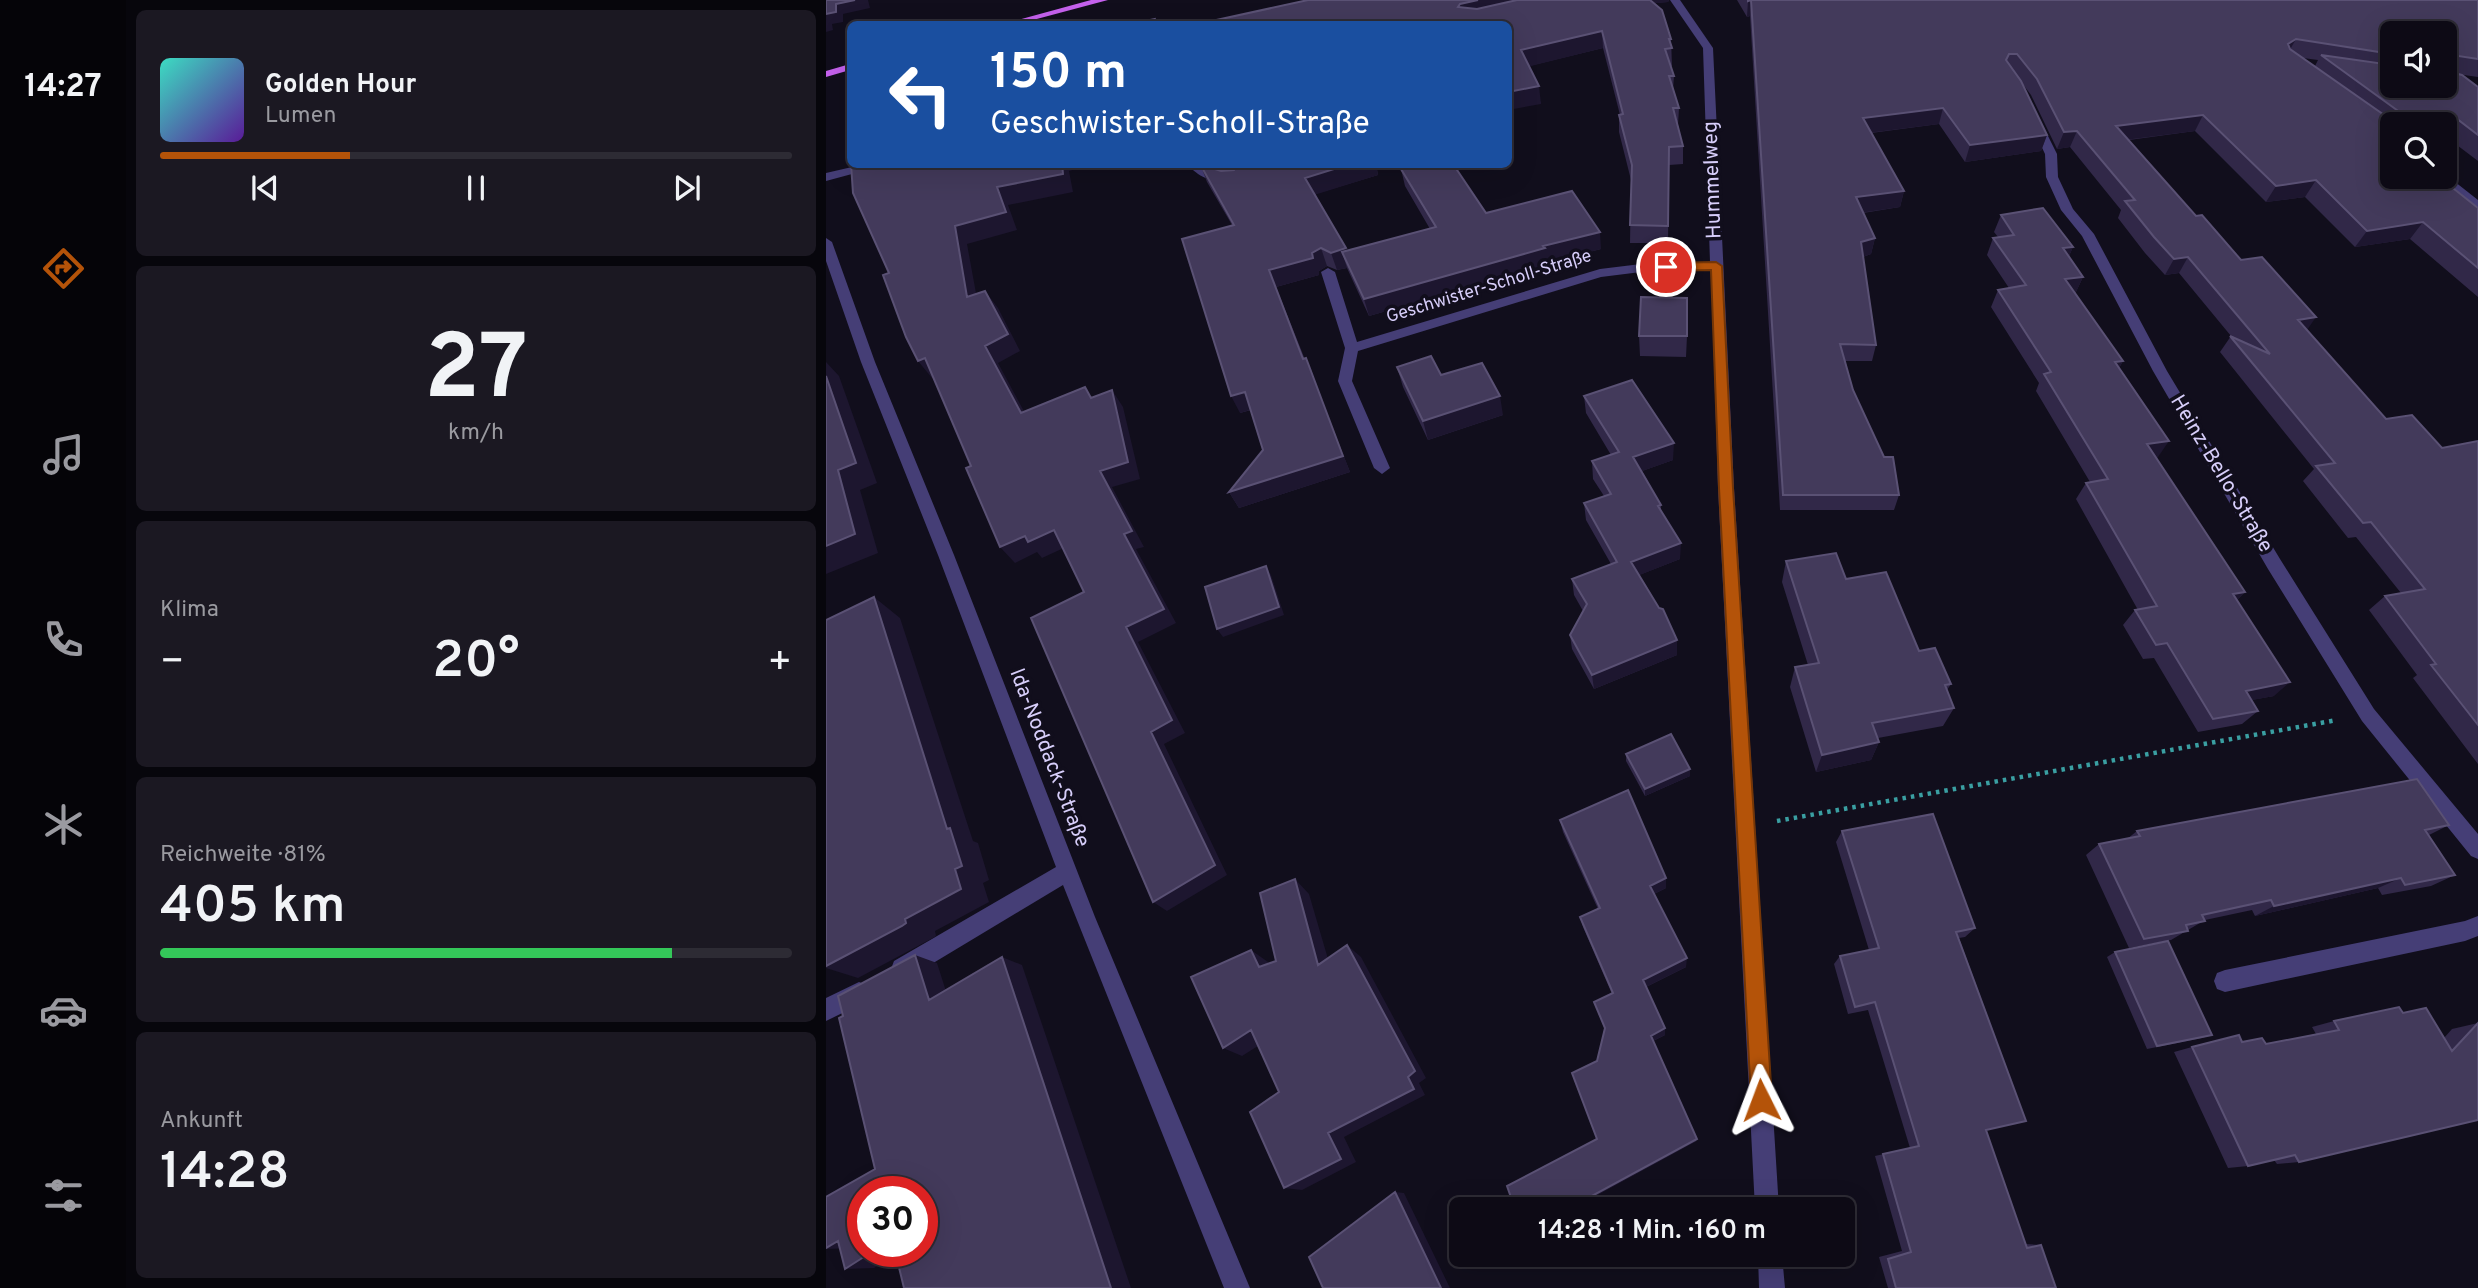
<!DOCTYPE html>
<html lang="de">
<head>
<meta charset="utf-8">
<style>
	:root { --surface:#0d0a15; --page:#1b1822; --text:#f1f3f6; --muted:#9a9aa0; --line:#2d2b34; --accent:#b45309 }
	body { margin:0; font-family:Overpass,sans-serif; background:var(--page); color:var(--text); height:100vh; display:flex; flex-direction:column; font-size:26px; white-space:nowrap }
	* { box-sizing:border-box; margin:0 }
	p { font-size:23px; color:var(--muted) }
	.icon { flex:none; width:38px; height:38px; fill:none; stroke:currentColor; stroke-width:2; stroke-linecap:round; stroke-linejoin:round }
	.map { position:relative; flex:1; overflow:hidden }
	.drawer { display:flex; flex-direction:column; gap:10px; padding:10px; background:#07060c; width:700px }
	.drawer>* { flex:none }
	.top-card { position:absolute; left:21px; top:21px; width:665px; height:147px; border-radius:10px; box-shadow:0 7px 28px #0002,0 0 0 2px var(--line); background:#1a4fa0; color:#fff; overflow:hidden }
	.tools { position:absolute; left:1554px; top:21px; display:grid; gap:14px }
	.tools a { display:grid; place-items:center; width:77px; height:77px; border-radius:10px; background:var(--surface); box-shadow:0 7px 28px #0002,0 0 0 2px var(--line); font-size:35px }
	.speed { position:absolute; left:21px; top:1176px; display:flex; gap:14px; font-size:35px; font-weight:700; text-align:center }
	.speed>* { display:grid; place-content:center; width:91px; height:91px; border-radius:50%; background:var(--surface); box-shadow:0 7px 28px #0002,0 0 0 2px var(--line); line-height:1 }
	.speed .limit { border:10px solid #d22; background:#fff; color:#111 }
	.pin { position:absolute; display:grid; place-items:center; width:60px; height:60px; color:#fff; margin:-30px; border:4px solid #fff; border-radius:50%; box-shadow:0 2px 7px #0007 }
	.me { position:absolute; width:77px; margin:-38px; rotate:357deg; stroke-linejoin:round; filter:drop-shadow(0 0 5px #0008) }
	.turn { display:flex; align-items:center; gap:24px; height:147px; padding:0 28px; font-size:32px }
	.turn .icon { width:91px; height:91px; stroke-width:2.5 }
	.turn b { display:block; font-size:49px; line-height:60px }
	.big { font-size:52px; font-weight:600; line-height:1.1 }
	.drawer .tile { flex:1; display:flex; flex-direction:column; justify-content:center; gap:10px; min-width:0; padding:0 24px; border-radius:10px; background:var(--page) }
	.drawer .dial { align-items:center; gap:0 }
	.dial b { font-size:91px; line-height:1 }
	.song { display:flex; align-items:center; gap:21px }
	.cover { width:84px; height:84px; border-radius:10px; background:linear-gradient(135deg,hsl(170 70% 55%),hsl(270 70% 35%)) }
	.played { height:7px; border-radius:4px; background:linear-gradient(90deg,var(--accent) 30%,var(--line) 30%) }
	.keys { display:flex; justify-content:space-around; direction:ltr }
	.heat { display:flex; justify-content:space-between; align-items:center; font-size:38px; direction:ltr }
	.charge { height:10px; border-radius:5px; background:linear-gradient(90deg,#34c759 81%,var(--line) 0) }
	.trip { position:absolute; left:623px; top:1197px; width:406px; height:70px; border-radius:10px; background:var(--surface); box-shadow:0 7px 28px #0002,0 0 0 2px var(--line); font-weight:600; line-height:70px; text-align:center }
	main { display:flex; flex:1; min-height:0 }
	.dock { display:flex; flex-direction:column; width:126px; justify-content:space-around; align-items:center; background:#050408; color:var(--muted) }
	.dock .icon { width:49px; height:49px }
	.dock .selected { color:var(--accent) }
	.dock b { font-size:32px; color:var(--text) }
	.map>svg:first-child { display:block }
</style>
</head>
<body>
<main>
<nav class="dock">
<b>14:27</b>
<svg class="icon selected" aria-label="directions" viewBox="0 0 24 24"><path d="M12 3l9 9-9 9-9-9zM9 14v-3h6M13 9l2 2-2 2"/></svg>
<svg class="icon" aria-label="music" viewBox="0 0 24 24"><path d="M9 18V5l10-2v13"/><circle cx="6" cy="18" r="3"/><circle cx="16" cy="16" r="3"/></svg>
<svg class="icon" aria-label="phone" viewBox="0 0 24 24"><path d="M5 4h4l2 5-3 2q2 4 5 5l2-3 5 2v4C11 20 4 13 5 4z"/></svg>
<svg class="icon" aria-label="climate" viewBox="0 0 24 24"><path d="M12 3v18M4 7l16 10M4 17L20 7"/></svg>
<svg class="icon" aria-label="car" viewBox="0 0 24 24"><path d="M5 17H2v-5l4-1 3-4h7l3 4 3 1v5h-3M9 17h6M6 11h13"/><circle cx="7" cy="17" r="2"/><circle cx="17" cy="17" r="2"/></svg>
<svg class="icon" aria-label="filters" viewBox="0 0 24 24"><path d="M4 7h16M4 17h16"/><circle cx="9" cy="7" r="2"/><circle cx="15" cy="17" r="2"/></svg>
</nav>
<section class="drawer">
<div class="tile">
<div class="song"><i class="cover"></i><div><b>Golden Hour</b><p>Lumen</p></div></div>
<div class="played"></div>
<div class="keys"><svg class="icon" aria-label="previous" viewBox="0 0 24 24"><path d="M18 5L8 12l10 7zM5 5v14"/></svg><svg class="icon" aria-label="pause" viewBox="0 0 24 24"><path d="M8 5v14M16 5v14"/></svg><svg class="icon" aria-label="next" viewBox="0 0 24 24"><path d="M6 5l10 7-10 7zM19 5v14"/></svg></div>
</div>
<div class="tile dial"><b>27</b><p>km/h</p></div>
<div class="tile"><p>Klima</p>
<div class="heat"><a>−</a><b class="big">20°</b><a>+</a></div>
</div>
<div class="tile"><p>Reichweite · 81%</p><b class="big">405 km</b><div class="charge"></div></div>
<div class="tile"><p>Ankunft</p><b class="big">14:28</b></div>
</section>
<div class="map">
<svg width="1652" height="1288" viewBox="0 0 1652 1288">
	<rect width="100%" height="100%" fill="#110e1c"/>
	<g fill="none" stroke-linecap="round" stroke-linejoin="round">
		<path stroke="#3a9fa2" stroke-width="4.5" stroke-dasharray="3.5 5" stroke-linecap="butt" d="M951,821L1511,720"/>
		<path fill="#453e76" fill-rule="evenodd" d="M844,0H854L887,48L908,488L953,1209H929L892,488L885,270L815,272L775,277L532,351L526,381L564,468L556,474L548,468L512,381L519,348L495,272L502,268L509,272L531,342L774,269L815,264L884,262L877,48Z
			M1205,118H1213L1231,154L1232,177L1247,209L1268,234L1341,371L1454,559L1548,709L1652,834V859L1645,856L1536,721L1442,569L1327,371L1256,236L1235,210L1220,177L1219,154L1203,120Z
			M39,164H63L0,181V173Z
			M362,164H374L405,181C395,188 368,175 362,164Z
			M1619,174L1652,200V210L1609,177H1619Z
			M0,238L6,242L49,362L128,555L269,917L424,1288H398L237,885L84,977L76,980L68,977L65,969L68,961L230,867L112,555L35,362L0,261Z
			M1652,916V936L1639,941L1399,992L1391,989L1388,981L1391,973L1399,970L1639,921Z
			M33,982L41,985L44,993L41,1001L0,1021V998Z
			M932,1255H956L959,1288H933Z"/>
		<path fill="#c561ed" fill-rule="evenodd" d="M265,0H282L192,24H177Z
			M24,64V70L0,77V71Z"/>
	</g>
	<path fill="#312848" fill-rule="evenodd" d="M482,0H843L842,2L828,3L845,39L846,66H844L848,76L847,90L853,108L852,125L857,146V164L843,165L842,243H804L805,180L793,132V115H794L777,48L703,66L715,104Z
		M911,0H1652V77L1631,74L1652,87V161L1619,136V124H1566V177L1652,208V297L1584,239L1529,247L1479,197L1440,202L1369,131L1303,140L1370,216L1415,260L1481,330L1560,419L1616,448L1652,441V764L1587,678L1591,675L1543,610L1559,596L1575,593L1530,537L1522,538L1477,481L1488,469L1394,352L1405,336L1353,273L1339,275L1319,253L1292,218L1295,210L1244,147L1231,149L1205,95L1196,83L1221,135L1215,151L1139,162L1113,124L1045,133L1078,191L1074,207L1037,213L1049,238L1045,254L1037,257L1050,345L1046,361H1018L1027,390L1073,495L1068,510H954L924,16L921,17ZM1566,33H1619V86H1566ZM1477,58L1492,60L1489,66Z
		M374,164L389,169L380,164H550L552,175L489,194L521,251L604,229L579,186L575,169L660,213L775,249L720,263L721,265L543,316L521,268L511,270L501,266L493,271V275L450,287L524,472L413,508L403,492L437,450L425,410L414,413L406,225L381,182Z
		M1175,215L1247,247L1243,256L1257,277L1249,294L1297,361L1293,368L1332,457L1330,458L1419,592L1411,600L1448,696L1425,700L1432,711L1416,724L1372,732L1328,658L1317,659L1297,625L1309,610H1312L1250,499L1260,483L1264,482L1210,391L1213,383L1165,307L1172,290L1183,288L1161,255L1167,238L1172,237L1168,232Z
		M813,336H861L860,357L814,356Z
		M571,367L615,375L677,415L602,440L577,387Z
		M758,396L847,460L816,471L835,505V511L854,559L813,575L851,655L768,689L746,649L744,635L757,611L748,595L746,579L785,564L760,520L758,503L778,496L767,479L766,461L785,455L760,413Z
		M960,561L1020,579L1125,684L1121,690L1128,708L1117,726L1052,738L1053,742L1045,760L990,772L964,687L969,667L982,665L956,582Z
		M800,754L864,776L819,796L800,761Z
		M734,820L840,878V888L828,894L860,967L820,987L839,1035L827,1041L871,1139L869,1142L771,1139V1061L779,1030L768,1002L786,994L757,927L754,917L772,909L737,832Z
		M1623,825L1603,835L1629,875L1605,886L1556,895L1552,888L1429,916L1426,910L1379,920L1345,940L1303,948L1260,855L1273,844L1301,839L1311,831Z
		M1016,831L1149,928L1139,937L1133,938L1200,1121L1160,1130L1200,1244L1215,1245L1230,1288H1062L1053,1257L1076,1251L1049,1156L1084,1148L1042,1010L1022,1014L1008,964L1014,956L1043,950L1010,842Z
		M1289,952L1386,1035L1376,1038L1321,1049L1281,957Z
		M1577,1013L1618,1038L1626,1029L1652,1023V1120L1473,1162L1451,1164L1448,1160L1422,1166L1402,1168L1348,1052L1366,1047L1416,1042L1440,1044L1490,1034L1486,1027L1508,1021Z"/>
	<path fill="#1d162f" d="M29,0H42L44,8L17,14V22L6,24L7,30L0,32V14L10,4Z
		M652,0H725L634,24L632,7L634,4Z
		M811,0H843L842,2L811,5Z
		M925,0L924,16L921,17L922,1Z
		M776,31L777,48L697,68L695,50Z
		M1470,39L1461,55L1462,44Z
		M713,86L715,104L682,110V92Z
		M1117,108L1113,124L1034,134L1037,118Z
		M1377,115L1369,131L1283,142L1290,126Z
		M1251,131L1244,147L1231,149L1238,132Z
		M1221,135L1215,151L1139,162L1144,145Z
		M236,164H268L243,171L247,192L182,205L191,230L141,244L154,315L141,297L129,226L171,187Z
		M524,164H550L552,175L485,196L479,178Z
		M1490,180L1479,197L1440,202L1450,186Z
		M1078,191L1074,207L1027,214L1030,197Z
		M1597,222L1584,239L1529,247L1541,231Z
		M774,232L775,249L720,263L721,265L543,316L538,299L717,246Z
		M1049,238L1045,254L1031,259L1035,242Z
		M1247,247L1239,265L1237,248Z
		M495,248L501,266L493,271V275L450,287L443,270L486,253Z
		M520,248L526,266L516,252L521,268L511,270L505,253Z
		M1362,257L1353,273L1339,275L1348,259Z
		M1257,277L1249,294L1239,279Z
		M159,291L172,308L194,351L172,363L208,430L195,413L159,346Z
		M1490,317L1479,333L1472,320Z
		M99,358L114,375L106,378L92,361Z
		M480,358L524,472L413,508L403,492L517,456Z
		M1297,361L1287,378L1289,362Z
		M0,362L13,376L51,483L34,490L52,553L0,574V546L12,470L0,376Z
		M286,390L297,407L314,479L286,487L318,547L310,549L350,623L312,642L359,733L338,744L401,875L341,911L327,902L325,732L300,627L274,471Z
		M419,392L427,409L414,413L405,396Z
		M674,396L677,415L602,440L597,421Z
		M1343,441L1332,457L1310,461L1321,444Z
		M848,443L847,460L808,474L807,457Z
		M228,530L242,546L216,558L211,552L189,563L174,547L199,536Z
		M855,543L854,559L806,578L805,562Z
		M440,566L445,575L458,615L397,637L391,629Z
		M1419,592L1404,607L1407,594Z
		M48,597L74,618L147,841L152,843L163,880L157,883L163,902L109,931L110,936L107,938L32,978L0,968V966L79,919L129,869L121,829Z
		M851,640V655L768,689L766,675Z
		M1464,682L1448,696L1405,704L1420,691Z
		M1053,742L1045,760L990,772L996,755Z
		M864,769V776L819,796V789Z
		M840,878V888L824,896V886Z
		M1575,878L1552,888L1429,916L1448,906Z
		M469,879L483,894L507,976L492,965Z
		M521,945L535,957L600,1078L593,1083L599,1095L518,1137L530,1162L476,1190L458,1188Z
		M425,950L442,962L450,978L433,967Z
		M89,955L111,963L125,1007L103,1000Z
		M176,957L196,965L305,1288H285Z
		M861,958L860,967L818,988L817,980Z
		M839,1028V1035L825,1042V1036Z
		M425,1030L443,1039L416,1056L397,1048Z
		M871,1139L869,1142L746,1209H742Z
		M569,1192L578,1193L624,1288H615Z
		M12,1241L29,1248L0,1249Z
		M47,1251H73L48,1268L19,1269Z"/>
	<path fill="#433a5b" stroke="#5a5174" stroke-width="2" d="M0,0H29L10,4V12L0,14Z
		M482,0H652L634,4L632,7L651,9L691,0H824L836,10L845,39H843L846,48L839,49L848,76H843L853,108H847L857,146L843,147L842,226L804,225L806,165L793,115L797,114L776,31L695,50L713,86L682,92V24H372Z
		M922,0H1652V59L1619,54V33H1566V54L1470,39L1462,44L1464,49L1571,124H1566V177H1613L1652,208V268L1597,222L1541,231L1490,180L1450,186L1377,115L1290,126L1370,216L1376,215L1415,260L1436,257L1490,317L1472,320L1560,419L1586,415L1616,448L1652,441V725L1605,665L1610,664L1559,596L1599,589L1545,522L1537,523L1490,466L1509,463L1404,336L1444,354L1362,257L1348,259L1328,237L1299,201L1309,200L1251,131L1238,132L1211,79L1191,54H1183L1180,60L1195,81L1221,135L1144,145L1117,108L1037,118L1078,191L1030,197L1049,238L1035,242L1050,345L1014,344L1027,390L1058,457H1067L1073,495H957L925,0L922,1Z
		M329,19L331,24H306Z
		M1495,55L1566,65V86H1619V63L1625,68L1624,72L1636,75L1652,87V135L1622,112L1612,124H1578L1579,116Z
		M24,103V144L21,105Z
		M25,164H236L237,174L171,187L180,212L129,226L141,297L159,291L182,334L159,346L195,413L259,387L265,398L286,390L302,462L274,471L306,531L298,534L338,609L300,627L346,720L325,732L389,865L327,902L205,618L258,592L228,530L202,542L199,536L174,547L140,468L145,466L99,358L92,361L80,337L57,275L63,273L27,193Z
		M374,164L395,171L408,170L410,167L406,164H524L479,178L520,248L505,253L495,248L486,253L487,258L443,270L477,359L480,358L517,456L403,492L437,450L419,392L405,396L356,239L408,225Z
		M592,164H627L660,213L746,191L774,232L717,246L719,248L538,299L516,252L610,227L575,169Z
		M1217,208L1247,247L1237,248L1257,277L1239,279L1297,361L1289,362L1343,441L1321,444L1419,592L1407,594L1464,682L1420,691L1432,711L1387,719L1341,643L1330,645L1309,610L1331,606L1260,483L1282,479L1218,374L1225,372L1172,290L1200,285L1167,238L1188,235L1175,215Z
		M815,297L861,298V336H813Z
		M605,356L615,375L656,363L674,396L597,421L571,367Z
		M0,376L30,463L12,470L29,534L0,546Z
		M806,380L848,443L807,457L835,505L832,506L855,543L805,562L833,608L837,609L851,640L766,675L744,635L761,604L746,579L791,562L758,503L785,494L766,461L793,452L758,396Z
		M1010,553L1020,579L1060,572L1093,651L1109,648L1125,684L1119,685L1128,708L1046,723L1053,742L996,755L969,667L993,663L960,561Z
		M440,566L453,607L391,629L379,587Z
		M48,597L121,829L124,828L136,866L129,869L135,889L79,919L80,923L76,926L0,966V620Z
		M845,734L864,769L819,789L800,754Z
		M1591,779L1623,825L1599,830L1629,875L1579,885L1575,878L1448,906L1445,900L1376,915L1379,921L1360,925L1362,931L1318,939L1273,844L1314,836L1311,831Z
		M802,790L840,878L824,886L861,958L817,980L839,1028L825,1036L871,1139L742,1209H689L681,1186L771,1139L746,1073L771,1061L779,1028L768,1002L787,993L754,917L774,908L734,820Z
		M1107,814L1149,928L1130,932L1200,1121L1160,1130L1201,1248L1215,1245L1230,1288H1070L1062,1259L1085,1252L1057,1154L1093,1146L1049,1002L1029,1007L1014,956L1053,948L1016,831Z
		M469,879L492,965L521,945L589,1071L582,1077L588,1089L502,1133L515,1159L458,1188L424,1112L453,1092L425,1030L397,1048L365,977L425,950L433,967L450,961L434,893Z
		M1342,941L1386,1035L1331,1046L1289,952Z
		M89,955L103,1000L176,957L285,1288H78L69,1251H96V1192H37V1251H47L19,1269L12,1241L0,1248V1197L49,1169L13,1018L17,1016L12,996Z
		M1573,1007L1577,1013L1600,1008L1626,1051L1652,1023V1120L1473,1162L1469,1155L1422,1166L1366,1047L1413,1035L1416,1042L1436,1038L1440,1044L1513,1030L1508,1021Z
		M569,1192L615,1288H497L483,1257Z"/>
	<path fill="#b45309" stroke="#753606" stroke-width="2" d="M890,262L896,266L907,488L946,1100L943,1107L935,1110L928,1107L925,1100L893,488L885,270L840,271L834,267L840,263Z"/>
	<g text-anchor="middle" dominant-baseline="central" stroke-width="7" stroke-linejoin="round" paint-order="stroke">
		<g font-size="18" fill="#d7cefa" stroke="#110e1c">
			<text transform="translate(663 287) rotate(-17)">Geschwister-Scholl-Straße</text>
		</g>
		<g font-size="21" fill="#d7cefa" stroke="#110e1c">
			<text transform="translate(887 180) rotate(-92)">Hummelweg</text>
			<text transform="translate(1395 474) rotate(59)">Heinz-Bello-Straße</text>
			<text transform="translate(223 758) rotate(69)">Ida-Noddack-Straße</text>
		</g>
	</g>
</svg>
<div class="tools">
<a><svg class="icon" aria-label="sound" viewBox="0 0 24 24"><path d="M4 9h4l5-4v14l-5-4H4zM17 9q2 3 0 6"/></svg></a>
<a><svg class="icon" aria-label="search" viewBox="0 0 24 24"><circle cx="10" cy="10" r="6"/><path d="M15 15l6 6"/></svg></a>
</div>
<div class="speed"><div class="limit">30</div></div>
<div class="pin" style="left:840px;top:267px;background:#d93025"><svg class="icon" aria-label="arrive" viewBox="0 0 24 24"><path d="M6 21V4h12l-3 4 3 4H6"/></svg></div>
<svg class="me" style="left:935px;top:1100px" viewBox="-20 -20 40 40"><path d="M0-17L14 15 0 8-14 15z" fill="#b45309" stroke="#fff" stroke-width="4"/></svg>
<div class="trip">14:28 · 1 Min. · 160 m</div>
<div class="top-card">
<div class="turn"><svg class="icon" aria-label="left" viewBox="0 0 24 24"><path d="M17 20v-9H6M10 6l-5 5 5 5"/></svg><div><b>150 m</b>Geschwister-Scholl-Straße</div></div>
</div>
</div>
</main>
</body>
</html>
